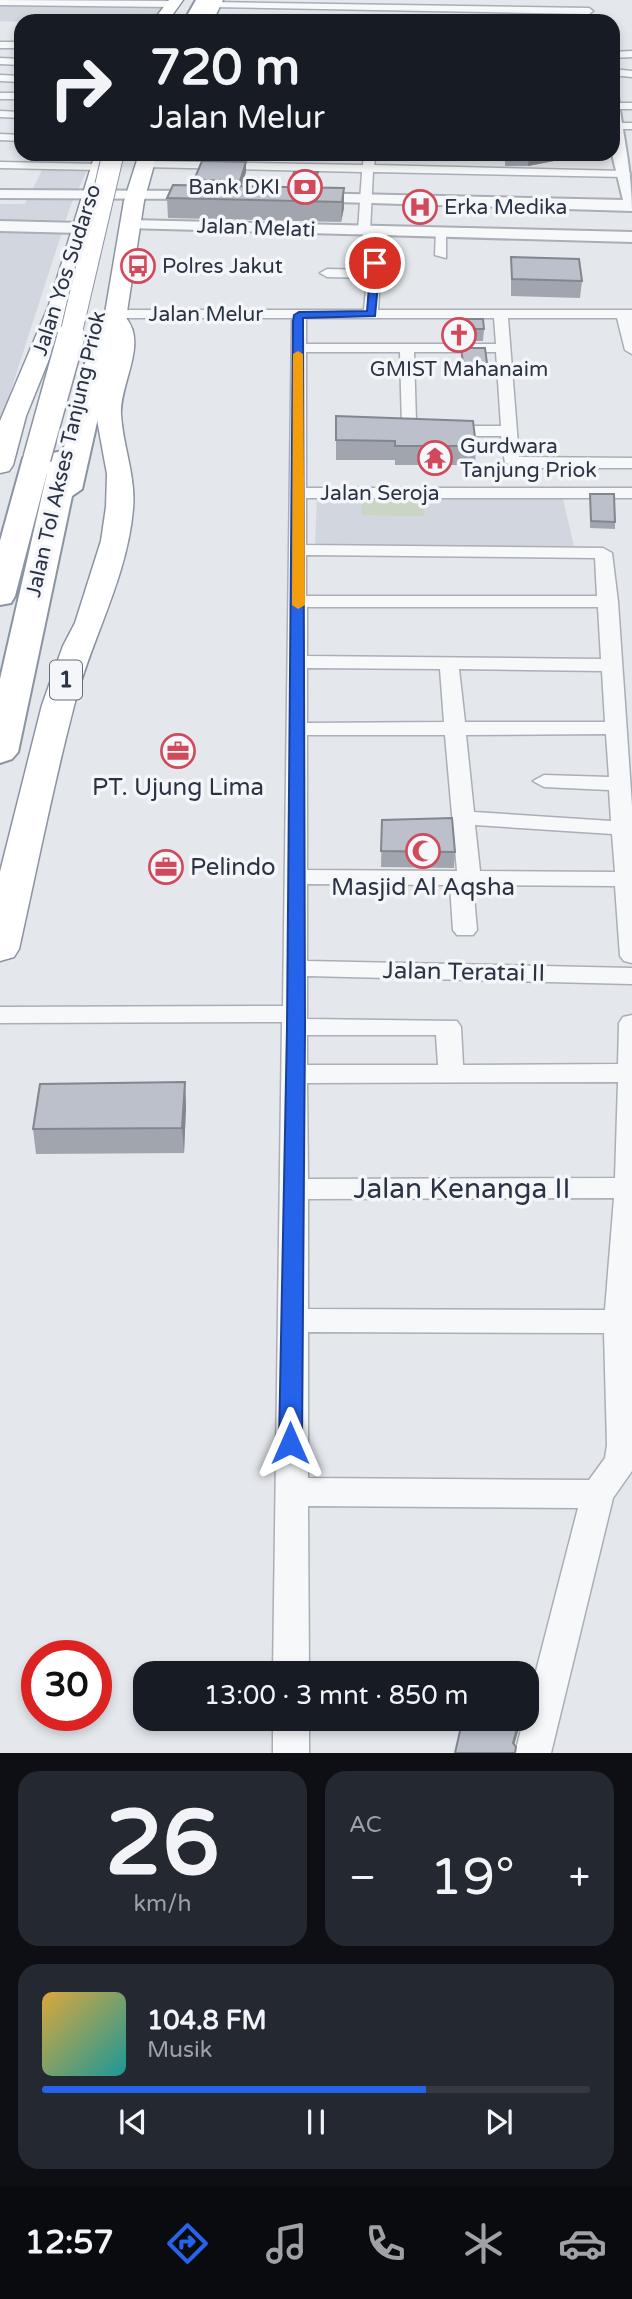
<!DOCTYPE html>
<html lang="id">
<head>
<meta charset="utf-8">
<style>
	:root { --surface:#171b24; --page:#242831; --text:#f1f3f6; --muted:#9ea1a6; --line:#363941; --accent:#2563eb }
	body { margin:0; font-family:"Varela Round",sans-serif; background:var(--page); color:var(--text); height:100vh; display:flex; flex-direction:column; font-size:26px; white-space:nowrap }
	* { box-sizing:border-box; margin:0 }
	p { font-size:23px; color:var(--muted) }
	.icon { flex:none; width:38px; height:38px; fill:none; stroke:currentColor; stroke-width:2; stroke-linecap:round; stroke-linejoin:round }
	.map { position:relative; height:1753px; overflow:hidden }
	.details { display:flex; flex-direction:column; gap:18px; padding:18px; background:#0d0f14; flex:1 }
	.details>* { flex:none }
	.top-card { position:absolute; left:14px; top:14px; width:606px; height:147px; border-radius:21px; box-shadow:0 4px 10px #0003; background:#171b24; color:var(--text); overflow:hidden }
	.speed { position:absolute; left:21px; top:1640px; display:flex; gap:14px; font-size:35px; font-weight:700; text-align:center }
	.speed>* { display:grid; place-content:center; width:91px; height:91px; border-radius:50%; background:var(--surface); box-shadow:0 4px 10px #0003; line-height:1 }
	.speed .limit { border:10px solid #d22; background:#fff; color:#111 }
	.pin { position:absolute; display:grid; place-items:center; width:60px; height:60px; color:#fff; margin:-30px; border:4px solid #fff; border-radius:50%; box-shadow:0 2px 7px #0007 }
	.me { position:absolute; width:77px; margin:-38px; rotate:0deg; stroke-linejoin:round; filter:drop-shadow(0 0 5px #0008) }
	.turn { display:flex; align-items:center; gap:24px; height:147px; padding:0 21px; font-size:32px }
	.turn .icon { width:91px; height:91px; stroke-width:2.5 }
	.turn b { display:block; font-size:49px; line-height:60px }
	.big { font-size:52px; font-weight:600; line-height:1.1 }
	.details .card { flex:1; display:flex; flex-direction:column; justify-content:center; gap:10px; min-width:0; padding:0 24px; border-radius:21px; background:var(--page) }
	.details .dial { align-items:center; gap:0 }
	.dial b { font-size:91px; line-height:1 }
	.song { display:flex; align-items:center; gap:21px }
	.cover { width:84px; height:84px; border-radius:10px; background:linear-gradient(135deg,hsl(40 70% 55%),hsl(180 70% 35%)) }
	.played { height:7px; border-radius:4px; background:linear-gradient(90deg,var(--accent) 70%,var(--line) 70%) }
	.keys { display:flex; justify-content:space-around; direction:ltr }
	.heat { display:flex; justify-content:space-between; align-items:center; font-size:38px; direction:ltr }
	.details .tiles { flex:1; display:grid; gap:18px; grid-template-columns:1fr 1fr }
	.card:last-child { grid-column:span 2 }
	.trip { position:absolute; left:133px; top:1661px; width:406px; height:70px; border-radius:21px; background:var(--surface); box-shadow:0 4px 10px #0003; font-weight:600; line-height:70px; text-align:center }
	.tab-bar { display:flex; height:112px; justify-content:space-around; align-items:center; background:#090b0e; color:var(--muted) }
	.tab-bar .icon { width:49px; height:49px }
	.tab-bar .selected { color:var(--accent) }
	.tab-bar b { font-size:32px; color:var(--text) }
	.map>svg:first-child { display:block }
</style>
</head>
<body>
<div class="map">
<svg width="632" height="1753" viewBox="0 0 632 1753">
	<rect width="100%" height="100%" fill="#e4e7ec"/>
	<path fill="#d2d6de" d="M0,0H168L154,21L21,22L0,21Z
		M50,154H95L71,204L0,424V204H25Z
		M317,494L562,495L574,546L315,547Z"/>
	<path fill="#c9d6c5" d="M361,500H423L424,516L362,515Z"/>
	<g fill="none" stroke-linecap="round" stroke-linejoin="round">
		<g stroke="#a9aeb7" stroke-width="3">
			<path id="minor" d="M0,0L171,1L175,4L171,7L0,5Z
				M214,2L589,8L593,11L589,14L211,7Z
				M0,42H21V48H0Z
				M632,51V57L612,58V52Z
				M0,58L21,59V65L0,64Z
				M612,69L632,71V77L612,75Z
				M0,75L21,76V82L0,81Z
				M0,93H21V99H0Z
				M613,103H632V109H612Z
				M0,111L21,112V118L0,117Z
				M612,123H632V129H612Z
				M0,134L21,135V141L0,140Z
				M364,154H376L374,165L625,171L631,174L625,177L373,172L370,231L364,235L358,231L362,172L145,167L139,164L145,161L363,165Z
				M0,162L100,164L106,167L100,170L0,168Z
				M436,230L446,233V258L435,255Z
				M375,259L381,263L378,310H632V354L625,350L617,318H508L519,457L632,458V468H527L505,463L501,436H434L402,429L400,352H306V488H632V498H306V545L603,548L612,553L618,602L632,806V963L624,961L620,956L615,886L473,885L477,930L473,935H457L453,930L450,885L307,884V961L632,968V984L307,976V1019L457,1021L461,1027L463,1065L618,1064L619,1023L623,1017L632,1015V1471L613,1498L551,1753H515L524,1718H527V1706L578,1508L308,1506L309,1673H273L282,1022L0,1023V1007L283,1006L292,318H116L109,314L116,310H364L367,278L327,277L320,273L327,269L368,270L369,263ZM306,318H494L496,344H306ZM414,352H496L501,426H434L416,423ZM306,555L595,558L597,596H306ZM307,607H598L601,659L307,656ZM307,668L440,669L444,722L307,723ZM459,669L602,671L605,722H465ZM606,734L609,777L544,775L533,781L544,787L609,790L611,821L474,812L466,735ZM307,735H445L457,871L307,870ZM475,825L612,834L615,872L480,871ZM307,1035H436L438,1065H307ZM618,1082L615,1178L308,1179L307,1083ZM614,1198L605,1310L308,1309V1199ZM308,1332L604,1333L607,1445L605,1458L589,1480L308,1478Z
				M273,1718H309V1753H273Z"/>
		</g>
		<g stroke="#a9aeb7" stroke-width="4">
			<path id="tertiary" d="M612,92L618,96C623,135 632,172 632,211L305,201L298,197L305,193L623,200L612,154Z
				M0,190L205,191L212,195L205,199L0,198Z
				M131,220L632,232V242L126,228L123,225Z
				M0,221L81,223L89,228L81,233L0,231Z"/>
		</g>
		<g stroke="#8b94a3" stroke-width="3">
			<path id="trunk" d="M169,0H183L168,21H153Z
				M209,0H223L213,21H199Z
				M95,154H113L71,305L26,416L13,465L9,471L0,473V421L49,305Z
				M139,154H157L144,201L126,318C148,344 119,385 121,415C123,447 136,476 133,509C127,579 91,639 74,706C53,786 37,868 19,949L14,957L0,961V872L42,705L63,646L75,623L101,541L106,507L107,474L96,414L112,341L110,327L104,319L124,201Z"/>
		</g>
		<g stroke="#8b94a3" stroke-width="4">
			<path id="motorway" d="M196,0H210L200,21H184Z
				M115,312L123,314L127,319L117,333L82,489L72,496L18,752L12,759L0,763V679L48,469L15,596L11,603L0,605V541L23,458L27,452H47L50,458L53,453L63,451L93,332L107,314Z"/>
		</g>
		<use href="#minor" fill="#f7f8fa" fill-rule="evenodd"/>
		<use href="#tertiary" fill="#f7f8fa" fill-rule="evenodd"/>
		<use href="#trunk" fill="#fff" fill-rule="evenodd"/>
		<use href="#motorway" fill="#fff" fill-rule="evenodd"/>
		<g stroke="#8b94a3" stroke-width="23" stroke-linecap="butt">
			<path id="motorway-bridge-far1" d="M70,338L113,154"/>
		</g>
		<g stroke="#8b94a3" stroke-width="30" stroke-linecap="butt">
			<path id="motorway-bridge" d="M37,458L71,336"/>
		</g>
		<use href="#motorway-bridge-far1" stroke="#fff" stroke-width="21"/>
		<use href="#motorway-bridge" stroke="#fff" stroke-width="27"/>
	</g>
	<path fill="#a1a5ae" d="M189,154H248L247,160L189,159Z
		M505,154H559V160L528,166H505Z
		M246,162V172L242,186L291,187V181L294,172L318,183L317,187L344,188V208L341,222L168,218L167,198L194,185V180Z
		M511,257L582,281L580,298L511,296Z
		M459,319L484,329L483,341H460L458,331Z
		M461,348L487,363V369H463Z
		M336,416L476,446L475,465H395V460H336Z
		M590,494L615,522V529L590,528Z
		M382,820L455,852L454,868L381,867Z
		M185,1082L186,1107L184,1153L36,1154L33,1129Z"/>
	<path fill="#83868d" d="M529,154H559V160L528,166Z
		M246,162V172L240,191V181Z
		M318,172V183L315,192V182Z
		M344,188V208L341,222L342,202Z
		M185,1082L186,1107L184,1153L182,1128Z
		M520,1718H522L512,1752L513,1743Z"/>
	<path fill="#bbc0ca" stroke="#83868d" stroke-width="2" d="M202,161L246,162L240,181L194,180Z
		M294,172H318L315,182L291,181Z
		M173,185L344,188L342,202L167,198Z
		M511,257L579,259L582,281L512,279Z
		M459,319H483L484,329H460Z
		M461,348H485L487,363H463Z
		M336,416L473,421L476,446H395V441L336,440Z
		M590,494H614L615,522L591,521Z
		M452,818L455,852L381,851L382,820Z
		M185,1082L182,1128L33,1129L40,1084Z
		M463,1718H520L513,1743L516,1747L515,1753H455Z"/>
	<path fill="#2563eb" stroke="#184099" stroke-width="2" d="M375,260L380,263L375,316L303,318V321L305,1027L302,1443L298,1449L290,1452L283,1449L279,1443L287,1027L293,321L294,315L299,312L367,311L371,263Z"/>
	<path fill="#f59e0b" d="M298,351L303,354L305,605L298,609L292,605L293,354Z"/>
	<defs>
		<g id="bank-ring" transform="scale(1.75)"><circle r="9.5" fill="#f4f6f9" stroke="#d1495b" stroke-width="1.5"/><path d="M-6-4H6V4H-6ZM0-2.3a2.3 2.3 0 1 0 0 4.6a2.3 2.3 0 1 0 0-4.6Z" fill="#d1495b"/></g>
		<g id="hospital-ring" transform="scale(1.75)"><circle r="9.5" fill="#f4f6f9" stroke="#d1495b" stroke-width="1.5"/><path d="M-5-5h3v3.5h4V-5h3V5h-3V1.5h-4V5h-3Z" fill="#d1495b"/></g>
		<g id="bus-ring" transform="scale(1.75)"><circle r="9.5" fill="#f4f6f9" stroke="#d1495b" stroke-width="1.5"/><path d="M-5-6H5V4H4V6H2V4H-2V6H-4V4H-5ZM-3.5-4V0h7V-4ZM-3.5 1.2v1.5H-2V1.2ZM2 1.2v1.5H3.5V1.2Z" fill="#d1495b"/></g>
		<g id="church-ring" transform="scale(1.75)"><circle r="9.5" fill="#f4f6f9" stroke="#d1495b" stroke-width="1.5"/><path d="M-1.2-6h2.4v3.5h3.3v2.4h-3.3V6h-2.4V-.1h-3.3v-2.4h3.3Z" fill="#d1495b"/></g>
		<g id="temple-ring" transform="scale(1.75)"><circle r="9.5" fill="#f4f6f9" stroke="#d1495b" stroke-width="1.5"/><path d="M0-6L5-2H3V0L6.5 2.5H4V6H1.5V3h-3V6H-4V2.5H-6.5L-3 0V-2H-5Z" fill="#d1495b"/></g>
		<g id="office-ring" transform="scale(1.75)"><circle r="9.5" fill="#f4f6f9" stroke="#d1495b" stroke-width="1.5"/><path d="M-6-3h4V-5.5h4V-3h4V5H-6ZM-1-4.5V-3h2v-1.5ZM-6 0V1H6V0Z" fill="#d1495b"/></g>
		<g id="mosque-ring" transform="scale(1.75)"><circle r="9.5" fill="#f4f6f9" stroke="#d1495b" stroke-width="1.5"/><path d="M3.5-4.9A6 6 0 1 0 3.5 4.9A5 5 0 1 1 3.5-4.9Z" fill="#d1495b"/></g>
	</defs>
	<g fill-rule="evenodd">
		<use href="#bank-ring" x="305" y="187"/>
		<use href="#hospital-ring" x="420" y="207"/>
		<use href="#bus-ring" x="138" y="266"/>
		<use href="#church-ring" x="459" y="335"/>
		<use href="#temple-ring" x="435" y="458"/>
		<use href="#office-ring" x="178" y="751"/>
		<use href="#mosque-ring" x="423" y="851"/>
		<use href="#office-ring" x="166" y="867"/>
	</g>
	<g text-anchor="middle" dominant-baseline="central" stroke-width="7" stroke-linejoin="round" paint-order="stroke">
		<g font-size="21" fill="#2b3445" stroke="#f4f6f9" text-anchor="start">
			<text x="280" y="187" text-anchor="end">Bank DKI</text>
			<text x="444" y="207">Erka Medika</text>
			<text x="162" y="266">Polres Jakut</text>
			<text x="459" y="369" text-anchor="middle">GMIST Mahanaim</text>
			<text x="460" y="446">Gurdwara<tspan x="460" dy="24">Tanjung Priok</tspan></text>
		</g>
		<g font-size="21" fill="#2b3445" stroke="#f4f6f9">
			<text transform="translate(256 228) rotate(2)">Jalan Melati</text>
			<text transform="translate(67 270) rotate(-72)">Jalan Yos Sudarso</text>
			<text x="206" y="314">Jalan Melur</text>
			<text transform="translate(66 454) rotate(-77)">Jalan Tol Akses Tanjung Priok</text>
			<text x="380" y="493">Jalan Seroja</text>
		</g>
		<rect fill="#f4f6f9" stroke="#676e7b" stroke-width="2" x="50" y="660.5" width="32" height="39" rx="5"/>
		<g font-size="23" font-weight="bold" fill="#2b3445">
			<text x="66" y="680">1</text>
		</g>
		<g font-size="24" fill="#2b3445" stroke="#f4f6f9">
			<text x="178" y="787">PT. Ujung Lima</text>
			<text x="190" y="867" text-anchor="start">Pelindo</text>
			<text x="423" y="887">Masjid Al Aqsha</text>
		</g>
		<g font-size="24" fill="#2b3445" stroke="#f4f6f9">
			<text transform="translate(464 972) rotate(1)">Jalan Teratai II</text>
		</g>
		<g font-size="28" fill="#2b3445" stroke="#f4f6f9">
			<text x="462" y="1189">Jalan Kenanga II</text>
		</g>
	</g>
</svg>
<div class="speed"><div class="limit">30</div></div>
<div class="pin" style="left:375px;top:263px;background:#d93025"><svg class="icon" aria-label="arrive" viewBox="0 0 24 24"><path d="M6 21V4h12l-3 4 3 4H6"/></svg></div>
<svg class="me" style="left:290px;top:1443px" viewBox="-20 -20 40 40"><path d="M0-17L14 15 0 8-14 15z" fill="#2563eb" stroke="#fff" stroke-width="4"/></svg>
<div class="trip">13:00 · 3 mnt · 850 m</div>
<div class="top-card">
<div class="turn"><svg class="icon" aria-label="right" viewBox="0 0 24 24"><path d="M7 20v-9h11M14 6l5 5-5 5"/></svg><div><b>720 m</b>Jalan Melur</div></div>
</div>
</div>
<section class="details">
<div class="tiles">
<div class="card dial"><b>26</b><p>km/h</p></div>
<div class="card"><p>AC</p>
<div class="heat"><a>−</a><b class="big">19°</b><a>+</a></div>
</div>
<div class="card">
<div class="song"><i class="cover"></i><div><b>104.8 FM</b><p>Musik</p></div></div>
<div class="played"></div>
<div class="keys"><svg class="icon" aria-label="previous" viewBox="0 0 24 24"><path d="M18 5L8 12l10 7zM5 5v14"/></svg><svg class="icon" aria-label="pause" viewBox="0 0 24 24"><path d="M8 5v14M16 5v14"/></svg><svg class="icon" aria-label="next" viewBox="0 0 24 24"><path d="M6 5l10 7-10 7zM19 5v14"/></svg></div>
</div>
</div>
</section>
<nav class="tab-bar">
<b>12:57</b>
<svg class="icon selected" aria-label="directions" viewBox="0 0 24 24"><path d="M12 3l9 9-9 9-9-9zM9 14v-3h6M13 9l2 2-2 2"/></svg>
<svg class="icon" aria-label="music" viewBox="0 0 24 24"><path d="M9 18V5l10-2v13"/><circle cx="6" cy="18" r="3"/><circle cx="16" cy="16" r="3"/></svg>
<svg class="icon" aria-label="phone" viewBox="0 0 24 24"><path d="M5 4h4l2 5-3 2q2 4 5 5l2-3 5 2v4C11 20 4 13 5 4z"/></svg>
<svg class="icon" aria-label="climate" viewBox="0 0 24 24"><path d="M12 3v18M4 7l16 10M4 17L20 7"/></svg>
<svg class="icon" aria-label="car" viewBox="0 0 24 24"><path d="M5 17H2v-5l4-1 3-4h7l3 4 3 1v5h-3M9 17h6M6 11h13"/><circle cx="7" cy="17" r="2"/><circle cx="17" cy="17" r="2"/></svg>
</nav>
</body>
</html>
